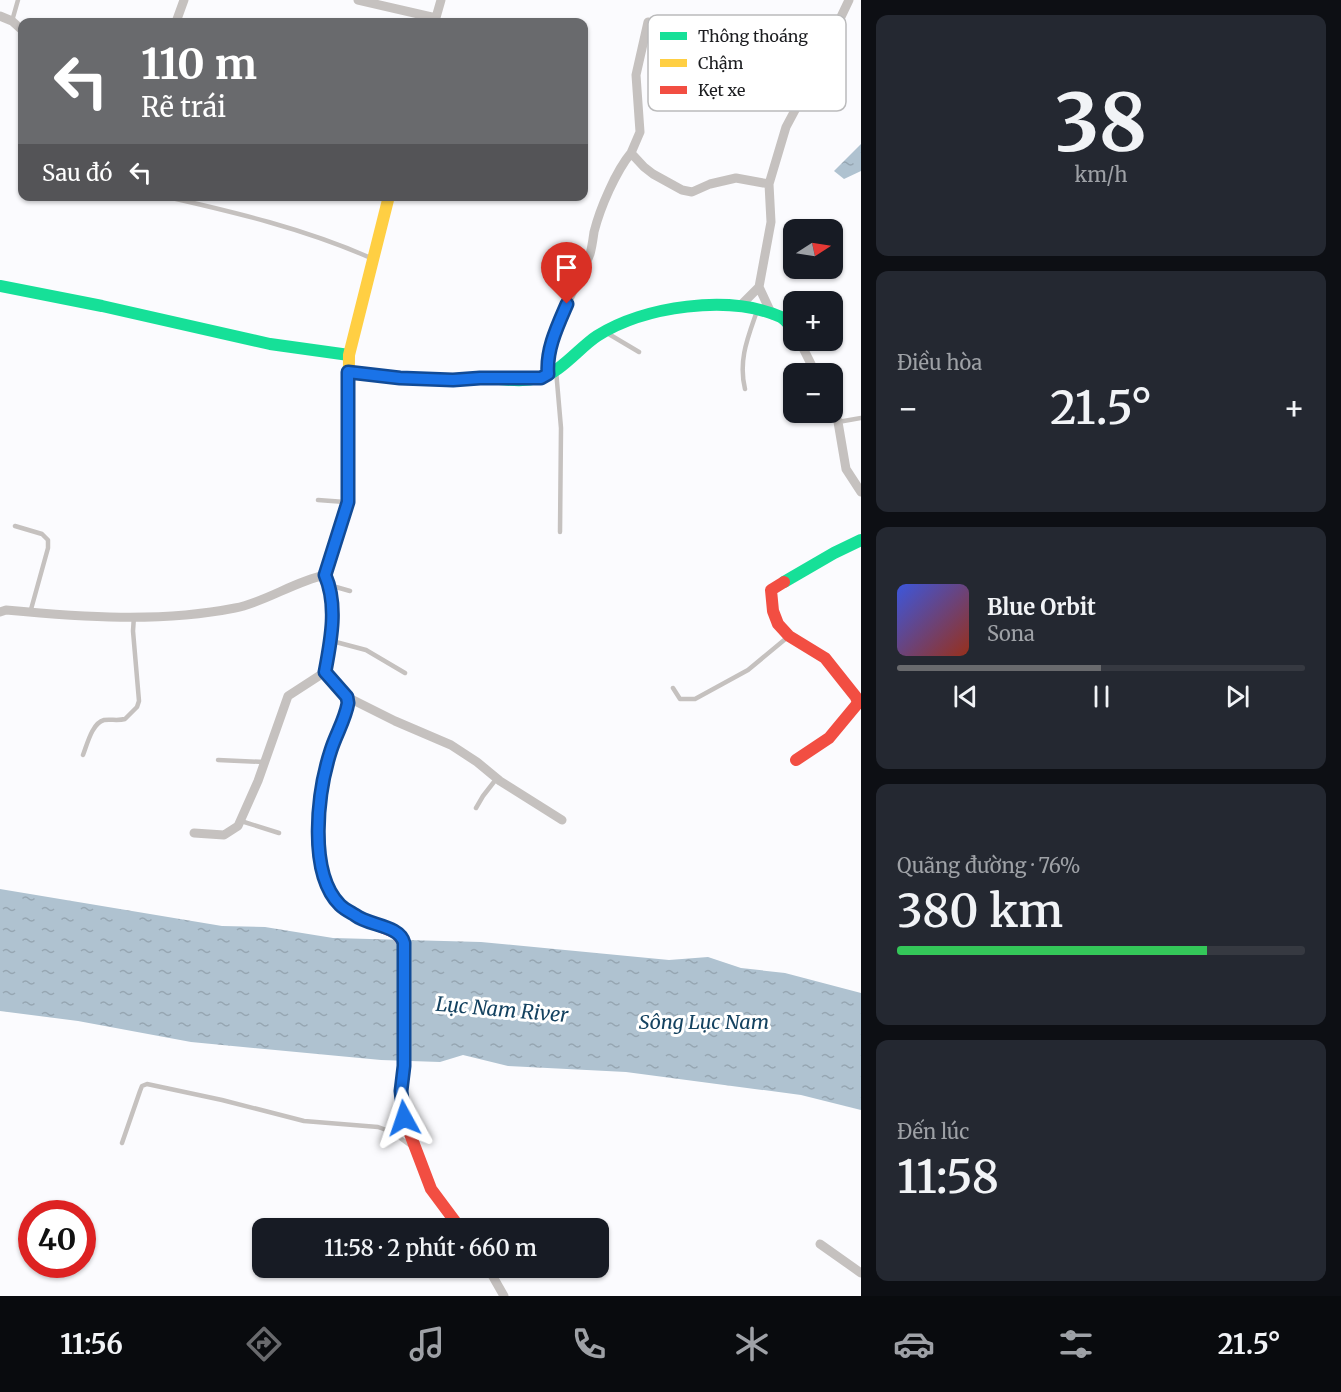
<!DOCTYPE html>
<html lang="vi">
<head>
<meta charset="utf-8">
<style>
	:root { --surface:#171b24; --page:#242831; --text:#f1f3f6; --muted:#9ea1a6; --line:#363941; --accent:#696a6d }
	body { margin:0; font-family:Merriweather,serif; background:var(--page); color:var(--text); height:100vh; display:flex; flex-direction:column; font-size:22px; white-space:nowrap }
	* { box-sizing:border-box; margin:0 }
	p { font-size:20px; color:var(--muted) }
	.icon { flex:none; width:33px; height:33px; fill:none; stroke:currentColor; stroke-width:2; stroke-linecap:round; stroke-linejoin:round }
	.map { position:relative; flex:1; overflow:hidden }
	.panel { display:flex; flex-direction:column; gap:15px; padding:15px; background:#0d0f14; width:480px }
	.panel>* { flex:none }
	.banner { position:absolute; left:18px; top:18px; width:570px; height:183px; border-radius:12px; box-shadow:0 2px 4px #0004; background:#696a6d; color:#fff; overflow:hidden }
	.needle { width:39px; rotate:78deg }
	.fabs { position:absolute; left:783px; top:219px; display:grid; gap:12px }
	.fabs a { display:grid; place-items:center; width:60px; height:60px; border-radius:12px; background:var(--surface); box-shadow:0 2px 4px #0004; font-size:30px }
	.speed { position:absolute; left:18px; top:1200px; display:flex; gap:12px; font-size:30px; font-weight:700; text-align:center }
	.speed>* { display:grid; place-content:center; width:78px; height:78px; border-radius:50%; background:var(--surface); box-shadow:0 2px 4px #0004; line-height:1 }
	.speed .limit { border:9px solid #d22; background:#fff; color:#111 }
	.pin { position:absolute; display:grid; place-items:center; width:51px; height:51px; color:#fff; margin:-62px -26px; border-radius:50% 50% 50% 0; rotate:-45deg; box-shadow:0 0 6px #0007 }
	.pin .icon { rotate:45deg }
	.me { position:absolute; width:66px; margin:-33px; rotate:355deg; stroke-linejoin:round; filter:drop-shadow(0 0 4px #0008) }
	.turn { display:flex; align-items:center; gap:21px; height:126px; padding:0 24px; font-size:27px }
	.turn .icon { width:78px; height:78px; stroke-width:2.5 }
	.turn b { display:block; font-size:42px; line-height:51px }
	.then { display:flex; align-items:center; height:57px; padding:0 24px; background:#0003; gap:12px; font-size:22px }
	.big { font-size:45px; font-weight:600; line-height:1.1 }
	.panel .tile { flex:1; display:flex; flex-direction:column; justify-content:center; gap:9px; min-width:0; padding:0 21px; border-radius:12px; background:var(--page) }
	.panel .dial { align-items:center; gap:0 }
	.dial b { font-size:78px; line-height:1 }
	.song { display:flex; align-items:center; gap:18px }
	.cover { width:72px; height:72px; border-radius:9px; background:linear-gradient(135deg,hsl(230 70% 55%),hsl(10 70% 35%)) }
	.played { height:6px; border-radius:3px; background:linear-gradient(90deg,var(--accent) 50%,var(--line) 50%) }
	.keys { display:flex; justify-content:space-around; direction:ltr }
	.heat { display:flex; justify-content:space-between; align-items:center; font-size:33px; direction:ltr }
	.charge { height:9px; border-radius:4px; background:linear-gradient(90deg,#34c759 76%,var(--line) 0) }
	.trip { position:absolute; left:252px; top:1218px; width:357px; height:60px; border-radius:12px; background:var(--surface); box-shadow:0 2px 4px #0004; font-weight:600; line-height:60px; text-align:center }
	.menu { display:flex; height:96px; justify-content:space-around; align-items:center; background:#090b0e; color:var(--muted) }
	.menu .icon { width:42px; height:42px }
	.menu .selected { color:var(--accent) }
	.menu b { font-size:27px; color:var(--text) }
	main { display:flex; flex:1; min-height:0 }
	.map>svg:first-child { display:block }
</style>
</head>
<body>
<main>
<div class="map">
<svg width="861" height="1296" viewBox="0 0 861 1296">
	<defs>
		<pattern id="water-ripples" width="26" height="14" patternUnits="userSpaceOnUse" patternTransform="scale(1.5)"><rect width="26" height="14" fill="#afc2d0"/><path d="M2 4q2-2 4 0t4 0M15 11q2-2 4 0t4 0" fill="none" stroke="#96a6b2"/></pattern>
	</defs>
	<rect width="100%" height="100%" fill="#fbfbfe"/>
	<path fill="url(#water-ripples)" d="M861,144V171L844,179L834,171Z
		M0,889L222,926L265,927L333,938L481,942L669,960L708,957L741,968L785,973L861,993V1110L801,1095L626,1072L508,1066L463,1055L440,1062L381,1060L191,1042L78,1021L0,1011Z"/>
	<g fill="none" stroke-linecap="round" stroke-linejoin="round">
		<path stroke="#c5c1bf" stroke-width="4.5" d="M12,21L18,0
			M767,38L823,55
			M163,196C234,212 306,229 373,259
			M607,333L639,352
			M556,370L561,428L560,532
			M745,389C738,360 748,337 757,311
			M838,422L861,418
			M318,500L345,502
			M15,526L42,534L48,540V548L30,613
			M329,585L350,591
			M332,641L366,650L405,673
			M673,688L680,699H695L748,670L789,636
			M83,755C87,745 92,723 104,720C111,719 118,721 125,719L137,707L139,701L133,631L134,616
			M218,760L264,762
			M476,808L483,796L497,778
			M241,821L279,833
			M122,1143L140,1091L142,1086L147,1084L222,1100L304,1121L378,1127L392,1132L411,1146"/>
		<path stroke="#c5c1bf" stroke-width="9" d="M358,0L436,18
			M0,16L12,21L22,30
			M435,21L441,0
			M176,22L184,0
			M648,22L636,75L640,132L631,153L644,167L653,174L682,190L692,192L710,184L736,178L769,184
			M740,306L759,287
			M772,315L759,287L771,222L769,184L786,127L809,84L849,0
			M799,340L816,374
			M547,374C546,331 575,293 590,254C592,247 593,239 594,232C600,208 616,171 631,153
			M832,404L838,422L846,469L861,492
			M0,612L6,610C81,617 160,623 235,608C266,602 293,582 325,575
			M347,697L395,721L451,745L477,762L500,781L562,820
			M194,833L224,835L238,826L258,781L288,696L325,672
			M820,1244L861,1273
			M488,1268L504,1296"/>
		<path stroke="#16e098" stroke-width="12" d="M0,286L102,306L270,344L349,355
			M348,372C383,376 417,380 452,380C461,380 470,378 480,378C499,378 519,383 539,378C559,374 580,347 597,336C644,306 729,294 781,317C786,320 790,326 794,330
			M784,582L834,553L861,540
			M328,655L325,672L347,697L348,703C344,720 336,734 331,750C319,790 309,852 330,890C336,902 345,909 355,916"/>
		<path stroke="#ffcf43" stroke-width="12" d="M328,655C333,627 334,602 325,575L348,502L349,355L389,196"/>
		<path stroke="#f24e42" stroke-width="12" d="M784,582L771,590L773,611L778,624L789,636L825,658L856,697L858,703L829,738L796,760
			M355,916L396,933L404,943V1066L401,1091L404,1118L431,1189L460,1228"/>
	</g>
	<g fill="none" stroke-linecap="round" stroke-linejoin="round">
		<g stroke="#114b97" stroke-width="15">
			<path id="route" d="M404,1118L401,1091L404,1066V943C400,925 369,926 355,915C350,912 344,909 340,905C307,872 318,790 331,750C336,734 345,720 348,703L347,697L325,672C331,640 338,605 325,575L348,502V372L400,378L453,380L480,378H541L548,374C546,350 557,327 567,304"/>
		</g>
		<use href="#route" stroke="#1a73e8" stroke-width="10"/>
	</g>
	<g text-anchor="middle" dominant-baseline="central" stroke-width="6" stroke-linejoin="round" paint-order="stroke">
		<g font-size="20" font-style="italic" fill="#144260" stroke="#fff">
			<text transform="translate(502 1009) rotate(5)">Lục Nam River</text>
			<text x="704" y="1021">Sông Lục Nam</text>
		</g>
	</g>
	<rect x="648" y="15" width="198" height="96" rx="9" fill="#fff" stroke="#bbbbbc" stroke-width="1.5"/>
	<rect x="660" y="32" width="27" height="8" fill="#16e098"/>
	<rect x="660" y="59" width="27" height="8" fill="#ffcf43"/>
	<rect x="660" y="86" width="27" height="8" fill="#f24e42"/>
	<g font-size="16" fill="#1b1c1f">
		<text x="698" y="42">Thông thoáng</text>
		<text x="698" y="69">Chậm</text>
		<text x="698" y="96">Kẹt xe</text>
	</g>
</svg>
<div class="fabs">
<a><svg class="needle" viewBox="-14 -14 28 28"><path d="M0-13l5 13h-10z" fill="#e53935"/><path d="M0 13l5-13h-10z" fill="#9ea1a6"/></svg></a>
<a>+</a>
<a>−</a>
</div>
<div class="speed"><div class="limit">40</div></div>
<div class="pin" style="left:567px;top:304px;background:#d93025"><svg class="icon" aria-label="arrive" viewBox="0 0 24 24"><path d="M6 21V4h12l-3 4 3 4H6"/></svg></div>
<svg class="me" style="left:404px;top:1118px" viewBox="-20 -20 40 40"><path d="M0-17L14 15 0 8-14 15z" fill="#1a73e8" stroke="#fff" stroke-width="4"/></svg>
<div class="trip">11:58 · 2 phút · 660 m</div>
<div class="banner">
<div class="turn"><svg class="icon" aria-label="left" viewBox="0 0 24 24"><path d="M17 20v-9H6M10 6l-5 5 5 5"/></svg><div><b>110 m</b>Rẽ trái</div></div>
<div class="then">Sau đó<svg class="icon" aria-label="left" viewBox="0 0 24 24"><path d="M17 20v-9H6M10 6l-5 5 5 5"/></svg></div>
</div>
</div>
<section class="panel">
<div class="tile dial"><b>38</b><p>km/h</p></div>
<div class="tile"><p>Điều hòa</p>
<div class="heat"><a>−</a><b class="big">21.5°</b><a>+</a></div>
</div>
<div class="tile">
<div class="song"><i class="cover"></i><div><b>Blue Orbit</b><p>Sona</p></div></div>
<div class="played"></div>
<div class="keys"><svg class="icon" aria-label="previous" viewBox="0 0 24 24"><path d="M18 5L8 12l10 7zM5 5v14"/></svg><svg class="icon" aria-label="pause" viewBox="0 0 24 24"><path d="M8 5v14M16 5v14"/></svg><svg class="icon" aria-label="next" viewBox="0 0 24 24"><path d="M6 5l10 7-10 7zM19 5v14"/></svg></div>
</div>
<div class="tile"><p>Quãng đường · 76%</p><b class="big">380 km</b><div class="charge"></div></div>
<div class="tile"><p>Đến lúc</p><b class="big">11:58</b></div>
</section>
</main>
<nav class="menu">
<b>11:56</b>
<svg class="icon selected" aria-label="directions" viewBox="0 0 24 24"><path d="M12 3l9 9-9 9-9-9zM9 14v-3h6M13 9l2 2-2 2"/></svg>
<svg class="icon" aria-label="music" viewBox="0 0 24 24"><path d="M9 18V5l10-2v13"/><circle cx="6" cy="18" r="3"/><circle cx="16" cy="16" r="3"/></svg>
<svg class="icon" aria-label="phone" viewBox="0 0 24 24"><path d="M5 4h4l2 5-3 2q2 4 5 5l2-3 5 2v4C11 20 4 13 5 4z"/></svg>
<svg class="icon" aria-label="climate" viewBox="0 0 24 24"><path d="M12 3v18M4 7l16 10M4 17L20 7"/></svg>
<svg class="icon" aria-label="car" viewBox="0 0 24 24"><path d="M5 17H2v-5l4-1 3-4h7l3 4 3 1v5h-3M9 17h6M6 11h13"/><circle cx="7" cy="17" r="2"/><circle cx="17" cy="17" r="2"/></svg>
<svg class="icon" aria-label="filters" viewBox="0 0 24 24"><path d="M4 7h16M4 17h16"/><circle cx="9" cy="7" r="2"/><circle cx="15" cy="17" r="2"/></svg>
<b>21.5°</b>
</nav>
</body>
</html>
